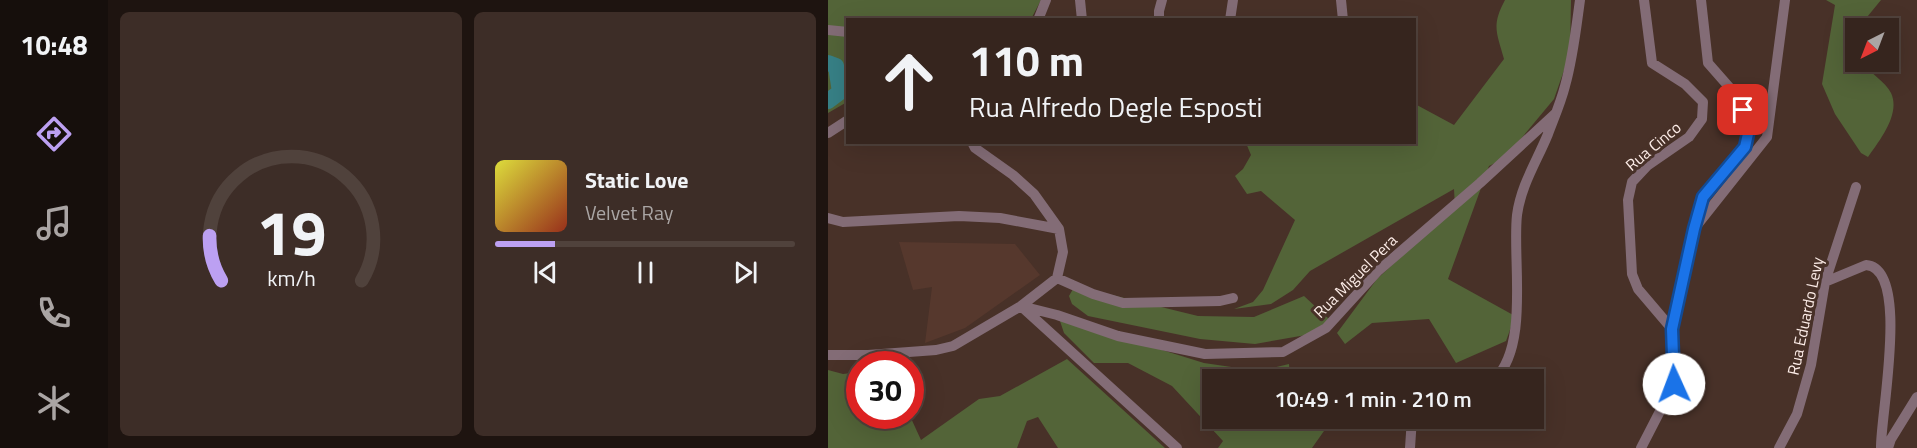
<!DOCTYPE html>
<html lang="pt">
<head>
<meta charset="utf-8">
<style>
	:root { --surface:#36251e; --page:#3d2d27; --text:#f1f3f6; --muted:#aaa5a4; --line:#50423c; --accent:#bca0f2 }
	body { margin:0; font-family:"Titillium Web",sans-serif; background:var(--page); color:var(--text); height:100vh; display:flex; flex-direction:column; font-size:22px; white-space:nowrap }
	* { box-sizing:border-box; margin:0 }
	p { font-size:20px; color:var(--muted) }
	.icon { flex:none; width:33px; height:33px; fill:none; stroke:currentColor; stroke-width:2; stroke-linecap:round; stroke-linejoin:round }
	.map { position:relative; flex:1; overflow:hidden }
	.sheet { display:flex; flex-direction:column; gap:12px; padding:12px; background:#1e1410; width:720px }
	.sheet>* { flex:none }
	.hud { position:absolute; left:18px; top:18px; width:570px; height:126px; border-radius:0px; box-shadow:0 6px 24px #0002,0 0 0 2px var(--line); background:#36251e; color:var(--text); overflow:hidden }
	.needle { width:39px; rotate:222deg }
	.controls { position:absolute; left:1017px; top:18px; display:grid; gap:12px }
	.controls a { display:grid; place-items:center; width:54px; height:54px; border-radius:0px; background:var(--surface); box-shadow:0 6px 24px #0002,0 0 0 2px var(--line); font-size:30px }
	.speed { position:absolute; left:18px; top:351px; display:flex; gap:12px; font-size:30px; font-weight:700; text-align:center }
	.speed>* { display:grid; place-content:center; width:78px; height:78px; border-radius:50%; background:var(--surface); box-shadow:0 6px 24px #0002,0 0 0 2px var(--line); line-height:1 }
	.speed .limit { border:9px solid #d22; background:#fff; color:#111 }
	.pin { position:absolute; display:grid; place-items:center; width:51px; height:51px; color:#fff; margin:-26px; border-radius:12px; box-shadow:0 3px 9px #0006 }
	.me { position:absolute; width:66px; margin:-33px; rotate:358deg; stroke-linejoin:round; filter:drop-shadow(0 0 4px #0008) }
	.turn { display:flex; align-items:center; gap:21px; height:126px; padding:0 24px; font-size:27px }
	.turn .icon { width:78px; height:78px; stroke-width:2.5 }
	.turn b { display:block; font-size:42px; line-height:51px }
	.sheet .card { flex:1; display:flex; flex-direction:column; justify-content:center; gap:9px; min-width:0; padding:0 21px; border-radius:9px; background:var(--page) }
	.sheet .dial { align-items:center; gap:0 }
	.dial svg { height:156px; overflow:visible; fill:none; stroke:var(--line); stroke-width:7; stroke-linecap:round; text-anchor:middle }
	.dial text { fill:var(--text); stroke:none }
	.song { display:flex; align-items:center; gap:18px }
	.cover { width:72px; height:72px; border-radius:9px; background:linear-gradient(135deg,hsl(60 70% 55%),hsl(10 70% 35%)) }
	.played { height:6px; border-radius:3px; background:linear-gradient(90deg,var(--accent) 20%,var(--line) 20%) }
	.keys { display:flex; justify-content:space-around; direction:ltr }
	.sheet .tiles { flex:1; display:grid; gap:12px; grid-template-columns:repeat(2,1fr) }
	.trip { position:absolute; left:374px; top:369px; width:342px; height:60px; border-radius:0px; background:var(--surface); box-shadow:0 6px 24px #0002,0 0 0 2px var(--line); font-weight:600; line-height:60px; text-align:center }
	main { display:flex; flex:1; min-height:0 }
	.dock { display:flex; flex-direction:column; width:108px; justify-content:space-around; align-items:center; background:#160f0c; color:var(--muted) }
	.dock .icon { width:42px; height:42px }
	.dock .current { color:var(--accent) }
	.dock b { font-size:27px; color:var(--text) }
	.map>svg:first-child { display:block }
</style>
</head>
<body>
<main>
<nav class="dock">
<b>10:48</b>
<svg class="icon current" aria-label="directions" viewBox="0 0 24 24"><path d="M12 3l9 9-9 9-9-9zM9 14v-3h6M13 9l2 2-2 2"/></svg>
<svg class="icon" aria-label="music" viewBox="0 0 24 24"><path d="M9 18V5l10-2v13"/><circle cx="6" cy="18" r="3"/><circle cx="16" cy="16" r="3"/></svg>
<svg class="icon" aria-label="phone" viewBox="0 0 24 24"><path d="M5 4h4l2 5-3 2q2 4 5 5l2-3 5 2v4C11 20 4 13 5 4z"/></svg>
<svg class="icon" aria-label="climate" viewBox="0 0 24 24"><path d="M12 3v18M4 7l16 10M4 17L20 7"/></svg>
</nav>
<section class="sheet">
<div class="tiles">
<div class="card dial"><svg viewBox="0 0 100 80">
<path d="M14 69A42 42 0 1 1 86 69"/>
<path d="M14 69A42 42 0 0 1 8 46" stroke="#bca0f2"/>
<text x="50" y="56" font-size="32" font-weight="700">19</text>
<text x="50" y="72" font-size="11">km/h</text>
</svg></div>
<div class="card">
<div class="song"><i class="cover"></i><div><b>Static Love</b><p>Velvet Ray</p></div></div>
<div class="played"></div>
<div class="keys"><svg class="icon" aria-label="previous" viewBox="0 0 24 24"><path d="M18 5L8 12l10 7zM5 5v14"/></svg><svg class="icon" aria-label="pause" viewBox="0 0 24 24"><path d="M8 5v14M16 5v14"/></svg><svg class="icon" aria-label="next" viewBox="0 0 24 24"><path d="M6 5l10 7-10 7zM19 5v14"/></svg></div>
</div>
</div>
</section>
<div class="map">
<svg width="1089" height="448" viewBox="0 0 1089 448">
	<rect width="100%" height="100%" fill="#483128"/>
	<path fill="#56382d" d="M71,242L187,244L212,275L137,328L97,343L104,287L85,290Z"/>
	<path fill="#536438" d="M0,0H213L203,19L20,20L19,102L0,113Z
		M677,0H743L742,53L726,99L677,158L661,166L620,279L687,316L678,341L628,363L601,319L544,323L517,344L509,333L549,279L627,207L626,189L482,271L465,290L443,304L406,309L425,302L435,290L467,220L433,191L419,194L407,176L415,169L423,155L418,143L586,142L587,104L626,125L676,59C669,33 663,26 677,0Z
		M998,0H1053L1035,22L1033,28H1028V62H1035C1041,73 1058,82 1063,93C1073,114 1051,141 1040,157L1033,153L1007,114L994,84L1007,5Z
		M245,289L284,295L370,316L426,317L476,296L502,320L478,335L427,344L372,339L260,316L244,304L241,296Z
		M231,318L376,363L431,371L461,364L462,379L384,380V418L474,419L496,431L484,448H390L395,441L344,386L300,363H266L236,333Z
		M239,359L337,448H230L210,417L199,421L189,448H0V370L15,374L31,372L32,416H82L93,440L151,399L172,396Z"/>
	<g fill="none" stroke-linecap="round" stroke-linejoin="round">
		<path stroke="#378086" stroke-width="16" d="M0,63L8,66L12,92L0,101"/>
		<path stroke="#836c76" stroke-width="10" d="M252,0L254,20
			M513,0L515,20
			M816,0L824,63L857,84L875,102L874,119L861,137L819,166L804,182L800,200L804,274L810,289L844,329
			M210,20L218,0
			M331,20V11L334,0
			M402,20L405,0
			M0,30L20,32
			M0,133L20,120
			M0,218L15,222L131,216L172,218L231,229
			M870,224L939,137L957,0
			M229,278L265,294L295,303L392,301L405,298
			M997,282L1038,265C1083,268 1052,417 1053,448
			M193,306L229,315L290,336L377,354L455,352L498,328L550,271L652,183L728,113
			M194,307L349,448
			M0,355H40L108,350L125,346L193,306L229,278L235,252L231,229L206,194L185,175L147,148L144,142
			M666,380C702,346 684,259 689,215C693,185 709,161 720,134C726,118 733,102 737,86C745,58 748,29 752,0
			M582,448L584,418
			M813,448L846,384L844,329L875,197L917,147L922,125L909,96L880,63L873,0
			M951,448L969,414L983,365L997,282L1028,187
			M1060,448L1063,439L1089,397"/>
	</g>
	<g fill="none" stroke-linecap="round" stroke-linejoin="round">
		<g stroke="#114b97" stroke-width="15">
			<path id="route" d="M846,384L844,329L866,229L875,197L917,147L922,125L915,110"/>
		</g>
		<use href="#route" stroke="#1a73e8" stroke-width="10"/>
	</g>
	<g text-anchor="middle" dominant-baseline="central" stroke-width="6" stroke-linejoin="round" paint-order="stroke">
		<g font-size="16" fill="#fdede8" stroke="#483128">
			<text transform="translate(825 146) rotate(-40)">Rua Cinco</text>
			<text transform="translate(527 276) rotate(-45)">Rua Miguel Pera</text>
			<text transform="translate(977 316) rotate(-78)">Rua Eduardo Levy</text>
		</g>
	</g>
</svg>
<div class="controls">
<a><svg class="needle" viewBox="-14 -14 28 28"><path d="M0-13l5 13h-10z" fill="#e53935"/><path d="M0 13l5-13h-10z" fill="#aaa5a4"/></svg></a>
</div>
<div class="speed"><div class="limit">30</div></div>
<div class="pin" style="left:915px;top:110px;background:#d93025"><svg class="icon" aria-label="arrive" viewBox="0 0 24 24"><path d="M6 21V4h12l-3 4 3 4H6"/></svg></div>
<svg class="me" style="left:846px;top:384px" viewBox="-20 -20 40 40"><circle r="19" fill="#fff"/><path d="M0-13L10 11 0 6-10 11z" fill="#1a73e8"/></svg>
<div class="trip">10:49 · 1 min · 210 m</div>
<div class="hud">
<div class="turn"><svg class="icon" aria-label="ahead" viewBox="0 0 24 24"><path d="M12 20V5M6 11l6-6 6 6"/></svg><div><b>110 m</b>Rua Alfredo Degle Esposti</div></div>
</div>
</div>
</main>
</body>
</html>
